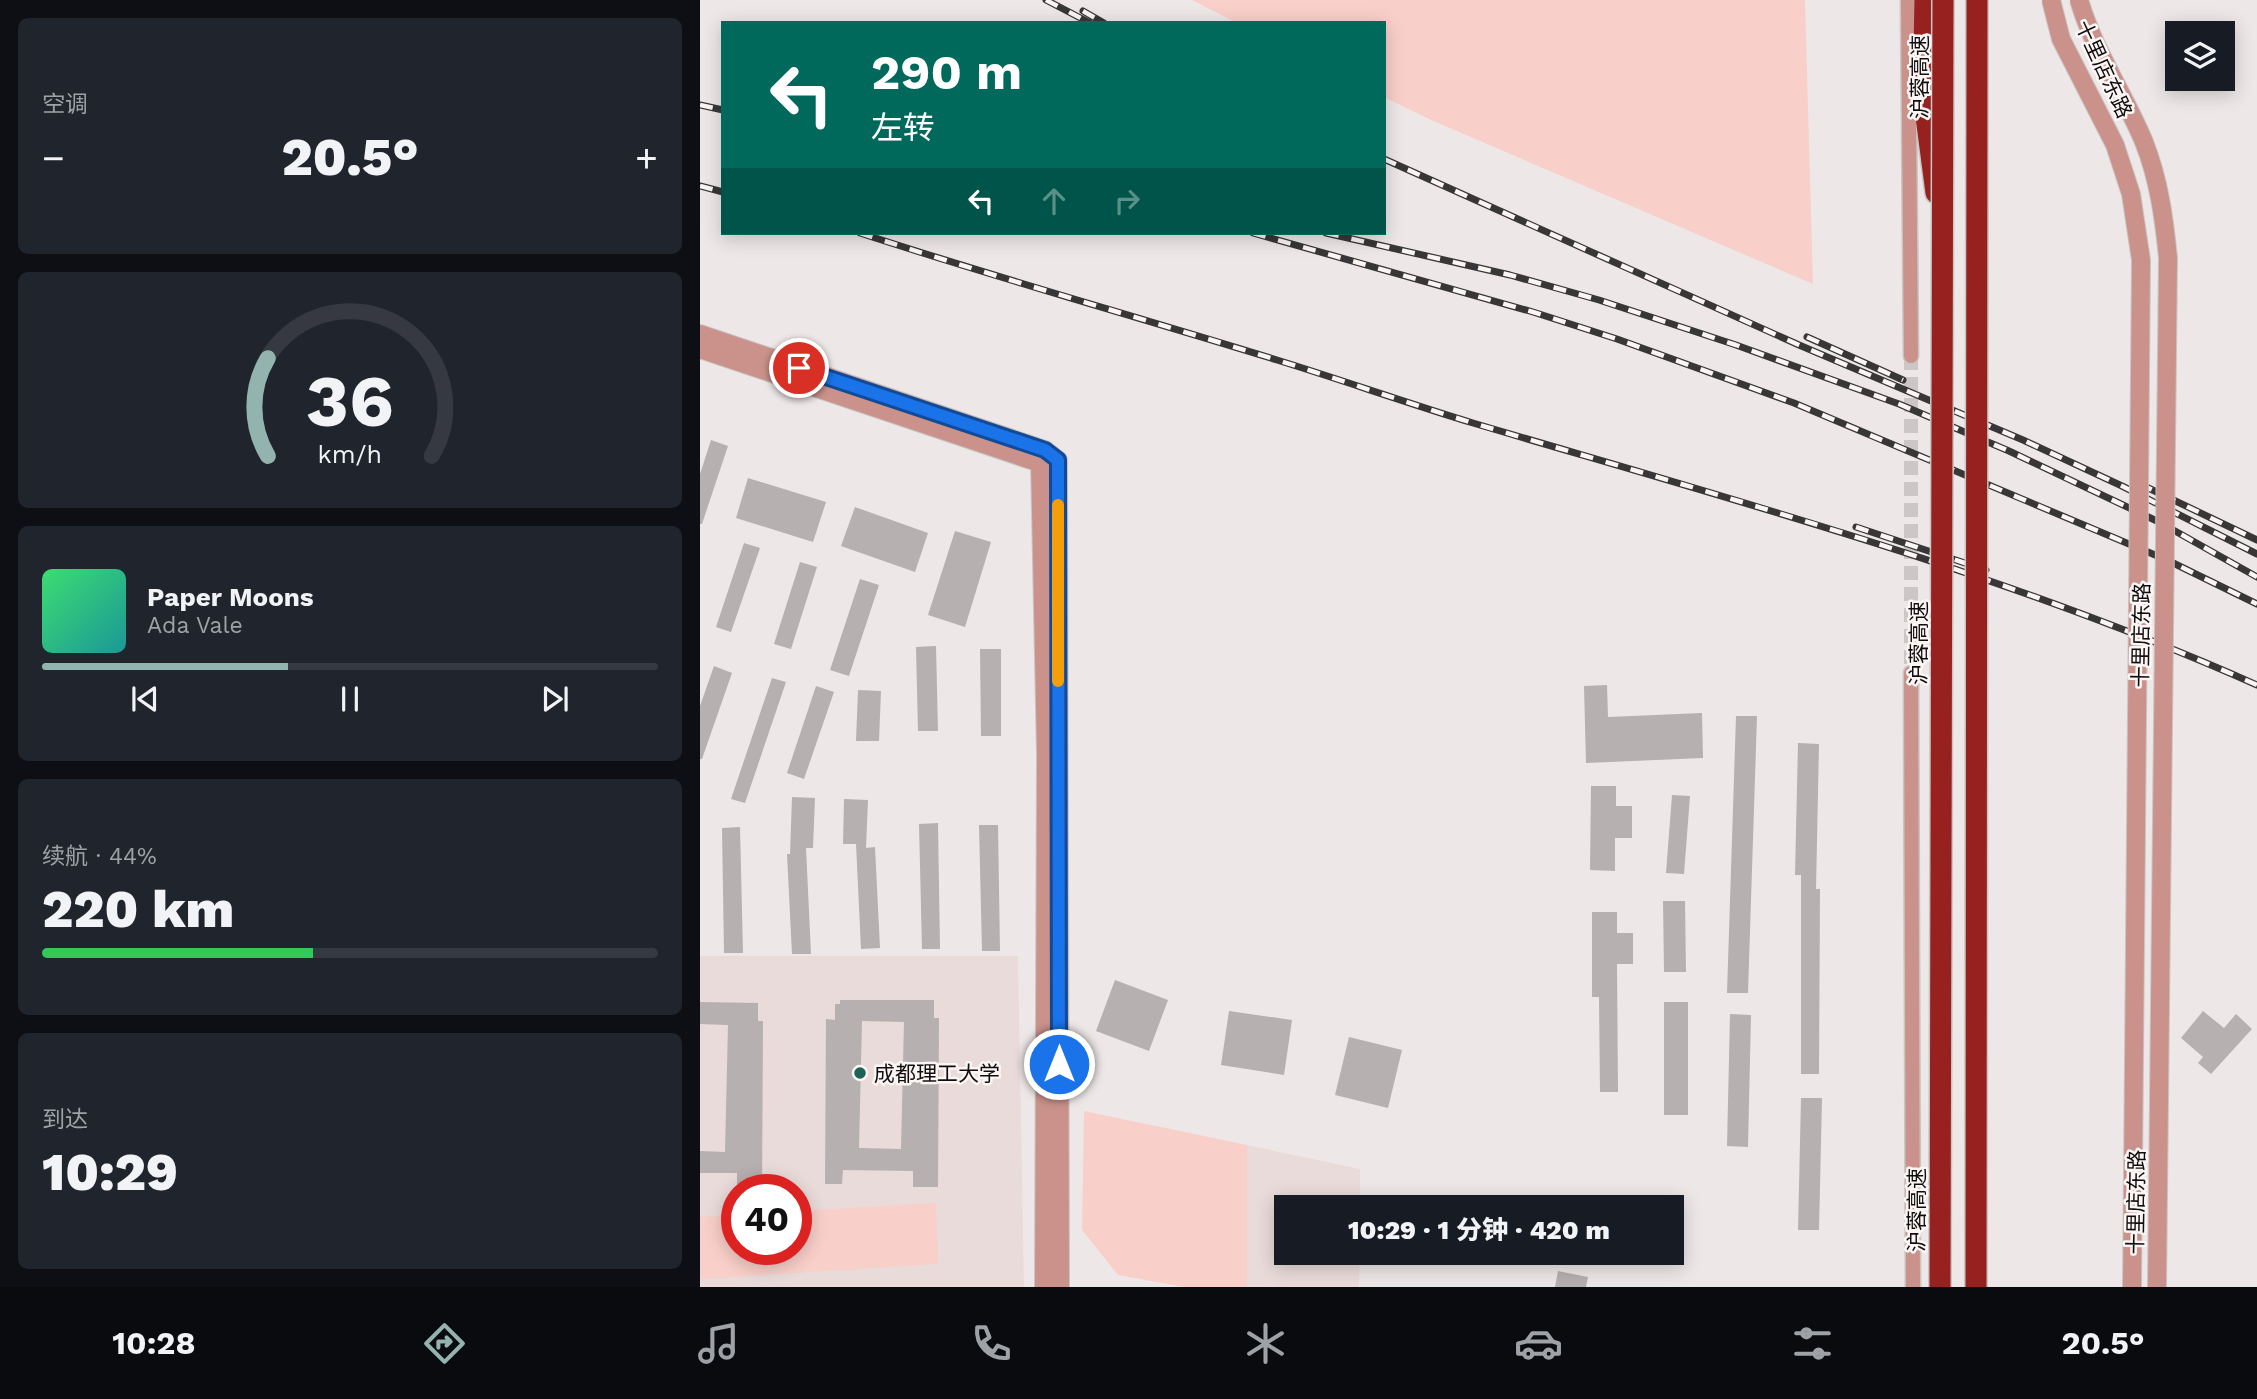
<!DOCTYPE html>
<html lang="zh">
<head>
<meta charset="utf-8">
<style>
	:root { --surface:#171b24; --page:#20242c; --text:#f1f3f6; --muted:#9ea1a6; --line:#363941; --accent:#92b3ae }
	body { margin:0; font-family:"Work Sans","Noto Sans SC",sans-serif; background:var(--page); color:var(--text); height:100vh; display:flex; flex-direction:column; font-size:26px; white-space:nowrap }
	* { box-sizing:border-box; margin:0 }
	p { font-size:23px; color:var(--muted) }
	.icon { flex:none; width:38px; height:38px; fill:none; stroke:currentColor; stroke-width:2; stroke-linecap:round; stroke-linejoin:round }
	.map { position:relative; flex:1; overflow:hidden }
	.side { display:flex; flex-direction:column; gap:18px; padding:18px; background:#0d0f14; width:700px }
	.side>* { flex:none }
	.guide { position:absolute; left:21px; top:21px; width:665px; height:214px; border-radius:0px; box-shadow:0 4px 18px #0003; background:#00695c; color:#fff; overflow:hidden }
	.buttons { position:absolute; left:1465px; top:21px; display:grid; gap:14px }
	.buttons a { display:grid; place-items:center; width:70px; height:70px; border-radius:0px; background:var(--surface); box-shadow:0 4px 18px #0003; font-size:35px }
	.speed { position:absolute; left:21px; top:1174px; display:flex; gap:14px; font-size:35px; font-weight:700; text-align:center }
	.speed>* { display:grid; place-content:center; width:91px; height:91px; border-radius:50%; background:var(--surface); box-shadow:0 4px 18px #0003; line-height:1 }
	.speed .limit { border:10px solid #d22; background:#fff; color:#111 }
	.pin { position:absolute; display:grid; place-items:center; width:60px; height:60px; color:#fff; margin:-30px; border:4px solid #fff; border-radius:50%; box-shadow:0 2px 7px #0007 }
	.me { position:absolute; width:77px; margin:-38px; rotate:0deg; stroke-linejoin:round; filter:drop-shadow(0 0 5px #0008) }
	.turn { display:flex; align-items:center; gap:24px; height:147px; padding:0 35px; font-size:32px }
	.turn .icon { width:91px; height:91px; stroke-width:2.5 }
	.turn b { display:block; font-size:49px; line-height:60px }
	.lanes { display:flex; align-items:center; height:66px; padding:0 35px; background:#0003; justify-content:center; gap:35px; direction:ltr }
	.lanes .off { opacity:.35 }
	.big { font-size:52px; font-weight:800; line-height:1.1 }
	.side .card { flex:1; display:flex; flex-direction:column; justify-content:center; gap:10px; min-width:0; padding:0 24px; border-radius:10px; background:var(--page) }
	.side .dial { align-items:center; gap:0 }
	.dial svg { height:182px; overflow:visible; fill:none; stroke:var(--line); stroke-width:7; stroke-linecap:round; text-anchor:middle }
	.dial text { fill:var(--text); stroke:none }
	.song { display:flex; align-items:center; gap:21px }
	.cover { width:84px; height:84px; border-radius:10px; background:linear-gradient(135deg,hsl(140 70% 55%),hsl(180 70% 35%)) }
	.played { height:7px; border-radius:4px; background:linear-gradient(90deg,var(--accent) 40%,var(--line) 40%) }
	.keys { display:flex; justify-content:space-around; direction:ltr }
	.heat { display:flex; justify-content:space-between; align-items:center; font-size:38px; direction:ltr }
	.charge { height:10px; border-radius:5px; background:linear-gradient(90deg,#34c759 44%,var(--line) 0) }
	.trip { position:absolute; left:574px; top:1195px; width:410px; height:70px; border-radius:0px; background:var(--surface); box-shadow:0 4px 18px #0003; font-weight:800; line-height:70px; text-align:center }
	.tab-bar { display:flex; height:112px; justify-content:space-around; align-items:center; background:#090b0e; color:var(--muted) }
	.tab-bar .icon { width:49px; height:49px }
	.tab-bar .active { color:var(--accent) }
	.tab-bar b { font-size:32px; color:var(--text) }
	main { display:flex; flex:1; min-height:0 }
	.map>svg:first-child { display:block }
</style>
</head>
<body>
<main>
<section class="side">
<div class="card"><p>空调</p>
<div class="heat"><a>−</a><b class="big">20.5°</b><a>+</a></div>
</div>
<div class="card dial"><svg viewBox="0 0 100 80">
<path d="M14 69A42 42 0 1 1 86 69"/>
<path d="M14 69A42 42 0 0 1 14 26" stroke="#92b3ae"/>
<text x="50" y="56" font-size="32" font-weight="700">36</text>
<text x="50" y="72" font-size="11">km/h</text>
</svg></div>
<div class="card">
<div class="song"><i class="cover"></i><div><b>Paper Moons</b><p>Ada Vale</p></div></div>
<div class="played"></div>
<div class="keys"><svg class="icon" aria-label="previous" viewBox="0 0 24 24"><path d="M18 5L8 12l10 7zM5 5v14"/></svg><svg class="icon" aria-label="pause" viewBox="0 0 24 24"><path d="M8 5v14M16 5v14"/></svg><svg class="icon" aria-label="next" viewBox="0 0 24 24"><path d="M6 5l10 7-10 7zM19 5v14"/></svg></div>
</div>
<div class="card"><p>续航 · 44%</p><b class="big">220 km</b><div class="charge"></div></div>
<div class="card"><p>到达</p><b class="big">10:29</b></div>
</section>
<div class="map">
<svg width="1557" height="1287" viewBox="0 0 1557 1287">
	<rect width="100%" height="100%" fill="#ede8e7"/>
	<path fill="#e9dbd9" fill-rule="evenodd" d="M0,956H318L324,1287H0ZM37,1190H96V1250H37Z
		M547,1145L660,1169V1207L586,1208V1253H660L659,1287H547Z"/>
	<path fill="#f9cfc9" d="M492,0H1105L1113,284L731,120L684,97V23H537Z
		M384,1111L547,1145V1287H484L418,1275L382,1230Z
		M236,1203L238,1264L0,1279V1217L37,1215V1250H96V1211Z"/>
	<path fill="#b6b0b0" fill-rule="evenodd" d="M11,440L28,446L2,524H0V474Z
		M48,478L126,502L113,542L36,518Z
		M155,507L228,533L215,572L141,546Z
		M255,531L291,542L265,627L228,615Z
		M44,543L60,548L31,632L16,627Z
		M100,562L117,567L91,649L74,644Z
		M160,579L179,585L149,676L130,670Z
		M236,646L238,731H218L216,647Z
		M280,649H301V736H281Z
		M14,666L32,673L2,759H0V706Z
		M72,678L86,682L45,803L31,799Z
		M907,685L908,717L1002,713L1003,758L886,763L884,686Z
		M116,686L134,692L104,779L87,773Z
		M158,690L181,691L179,741H156Z
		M1036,716H1057L1048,993H1027Z
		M1098,743L1119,744L1116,889H1120L1119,1074H1101V875H1095Z
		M891,786H916V806H932V838H915V871L890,870Z
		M972,795L990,796L984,874L966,873Z
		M92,797L115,798L113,848H106L111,954H92L87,854H90Z
		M144,799L168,800L166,848L175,847L180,948L161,949L156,844H143Z
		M238,823L240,949H222L219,824Z
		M279,825H298L300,951H282Z
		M40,827L43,953H24L22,828Z
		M963,901H985L986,972H964Z
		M892,912H917V933H933V964H917L918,1092H900L899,997H892Z
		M415,980L468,1000L449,1051L396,1031Z
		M140,1000H234V1018H239L238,1187H213V1171L143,1170L142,1184H125L126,1019L135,1020V1004H140ZM162,1021L204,1022L201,1149L159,1148Z
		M0,1002L58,1003V1021H63L62,1189H37V1173H0V1151L25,1152L28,1025L0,1024Z
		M964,1002H988V1115H964Z
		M529,1011L592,1020L584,1075L521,1065Z
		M1503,1011L1524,1028L1536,1014L1552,1029L1511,1074L1498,1063L1503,1057L1481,1038Z
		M1030,1014L1051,1015L1048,1147L1027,1146Z
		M649,1037L702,1050L688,1108L635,1095Z
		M1101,1098H1122L1119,1230H1098Z
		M858,1271L888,1277L886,1287H855Z"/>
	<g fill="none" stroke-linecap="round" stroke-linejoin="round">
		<path stroke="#ccc7c6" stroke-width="14" stroke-dasharray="14 7" stroke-linecap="butt" d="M1211,356V673"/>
		<g stroke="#c9c5c4" stroke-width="17">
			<path id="minor" d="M1208,0L1211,356
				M1211,673L1213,1287"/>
		</g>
		<g stroke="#c9c5c4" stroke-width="20">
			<path id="tertiary" d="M0,334L345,450L355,458
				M0,349L340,463L349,461
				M358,460L360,1287
				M344,1287L346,754L340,463L345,450"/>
		</g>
		<g stroke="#c9c5c4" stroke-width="24">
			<path id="motorway" d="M1225,0L1223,94L1236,193"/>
		</g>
		<use href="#minor" stroke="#ca928b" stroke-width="14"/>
		<use href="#tertiary" stroke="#ca928b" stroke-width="18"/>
		<use href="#motorway" stroke="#96211e" stroke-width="21"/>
		<g stroke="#383636" stroke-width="7">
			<path id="rail" d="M346,0L390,23
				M383,11L404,23
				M0,105L23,110
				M684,159L1099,345L1323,440L1422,486L1557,554
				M0,186L23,192
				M160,233C298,278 438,317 577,360C642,380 707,403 773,423C1037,501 1305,573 1557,685
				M553,233L833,312L917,339L1094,403L1467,560L1557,604
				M626,233L810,275L899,300L1036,345L1199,404L1309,451L1459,522L1557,577
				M1107,337L1203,380
				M1440,484L1557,540
				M1156,527L1286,570"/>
		</g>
		<use href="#rail" stroke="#fbf5f4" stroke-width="4.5" stroke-dasharray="13" stroke-linecap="butt"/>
		<g stroke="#c9c5c4" stroke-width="20" stroke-linecap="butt">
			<path id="tertiary-bridge" d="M1351,0L1361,39L1415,145L1431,194L1441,260L1432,1287
				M1379,0C1394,51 1424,94 1444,142C1459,180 1464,218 1468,258L1457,1287"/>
		</g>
		<g stroke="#c9c5c4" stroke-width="24" stroke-linecap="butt">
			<path id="motorway-bridge" d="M1240,1287L1243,0
				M1276,1287L1277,0"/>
		</g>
		<use href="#tertiary-bridge" stroke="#ca928b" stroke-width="18"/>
		<use href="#motorway-bridge" stroke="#96211e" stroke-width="21"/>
	</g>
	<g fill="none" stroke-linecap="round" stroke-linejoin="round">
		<g stroke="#114b97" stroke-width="18">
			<path id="route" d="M99,368L345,450L358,460L359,1064"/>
		</g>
		<use href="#route" stroke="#1a73e8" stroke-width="12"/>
		<path stroke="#f59e0b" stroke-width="12" d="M358,505V681"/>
	</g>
	<circle fill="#1e6456" stroke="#fbf5f4" stroke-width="2.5" cx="160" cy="1073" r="7"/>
	<g text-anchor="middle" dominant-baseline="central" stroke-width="5" stroke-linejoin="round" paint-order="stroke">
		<g font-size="21" fill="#0f0d0d" stroke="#fbf5f4">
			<text transform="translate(1404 69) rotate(65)">十里店东路</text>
			<text transform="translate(1219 77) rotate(-90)">沪蓉高速</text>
			<text transform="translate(1441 635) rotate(-89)">十里店东路</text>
			<text transform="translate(1218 643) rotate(-90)">沪蓉高速</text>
			<text transform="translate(1436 1202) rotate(-89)">十里店东路</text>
			<text transform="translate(1216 1210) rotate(-90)">沪蓉高速</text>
		</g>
		<g font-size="21" fill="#0f0d0d" stroke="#fbf5f4" text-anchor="start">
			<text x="174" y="1073">成都理工大学</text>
		</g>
	</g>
</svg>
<div class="buttons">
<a><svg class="icon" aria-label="layers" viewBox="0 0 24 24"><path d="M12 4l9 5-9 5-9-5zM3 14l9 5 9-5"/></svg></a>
</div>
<div class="speed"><div class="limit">40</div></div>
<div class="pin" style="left:99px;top:368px;background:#d93025"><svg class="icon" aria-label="arrive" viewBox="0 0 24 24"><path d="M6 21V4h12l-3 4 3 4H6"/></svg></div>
<svg class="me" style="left:359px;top:1064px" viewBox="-20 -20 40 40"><circle r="17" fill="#1a73e8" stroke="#fff" stroke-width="3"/><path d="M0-11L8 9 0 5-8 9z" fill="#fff"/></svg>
<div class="trip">10:29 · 1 分钟 · 420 m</div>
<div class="guide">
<div class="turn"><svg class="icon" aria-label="left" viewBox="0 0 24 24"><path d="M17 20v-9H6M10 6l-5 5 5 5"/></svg><div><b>290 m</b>左转</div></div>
<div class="lanes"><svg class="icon" aria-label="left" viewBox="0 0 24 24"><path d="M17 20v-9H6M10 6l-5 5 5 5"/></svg><svg class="icon off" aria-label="ahead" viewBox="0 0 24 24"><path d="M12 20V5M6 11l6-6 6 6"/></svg><svg class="icon off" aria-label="right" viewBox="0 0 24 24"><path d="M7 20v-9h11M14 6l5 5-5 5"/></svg></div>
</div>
</div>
</main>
<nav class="tab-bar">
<b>10:28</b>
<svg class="icon active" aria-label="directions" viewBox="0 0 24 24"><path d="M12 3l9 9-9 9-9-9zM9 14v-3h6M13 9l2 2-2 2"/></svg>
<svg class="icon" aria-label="music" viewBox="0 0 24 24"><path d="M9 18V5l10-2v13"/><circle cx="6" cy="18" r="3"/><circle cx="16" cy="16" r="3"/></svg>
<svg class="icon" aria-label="phone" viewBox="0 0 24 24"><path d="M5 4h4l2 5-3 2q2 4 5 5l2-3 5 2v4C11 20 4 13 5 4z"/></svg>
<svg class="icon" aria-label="climate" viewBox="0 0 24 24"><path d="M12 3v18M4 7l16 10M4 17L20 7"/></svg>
<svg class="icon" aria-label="car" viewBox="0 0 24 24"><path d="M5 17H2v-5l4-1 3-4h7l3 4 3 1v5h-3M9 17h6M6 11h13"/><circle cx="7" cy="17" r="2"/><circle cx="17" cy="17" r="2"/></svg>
<svg class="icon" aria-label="filters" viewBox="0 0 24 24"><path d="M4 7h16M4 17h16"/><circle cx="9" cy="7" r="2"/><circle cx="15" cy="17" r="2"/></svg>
<b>20.5°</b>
</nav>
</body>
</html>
